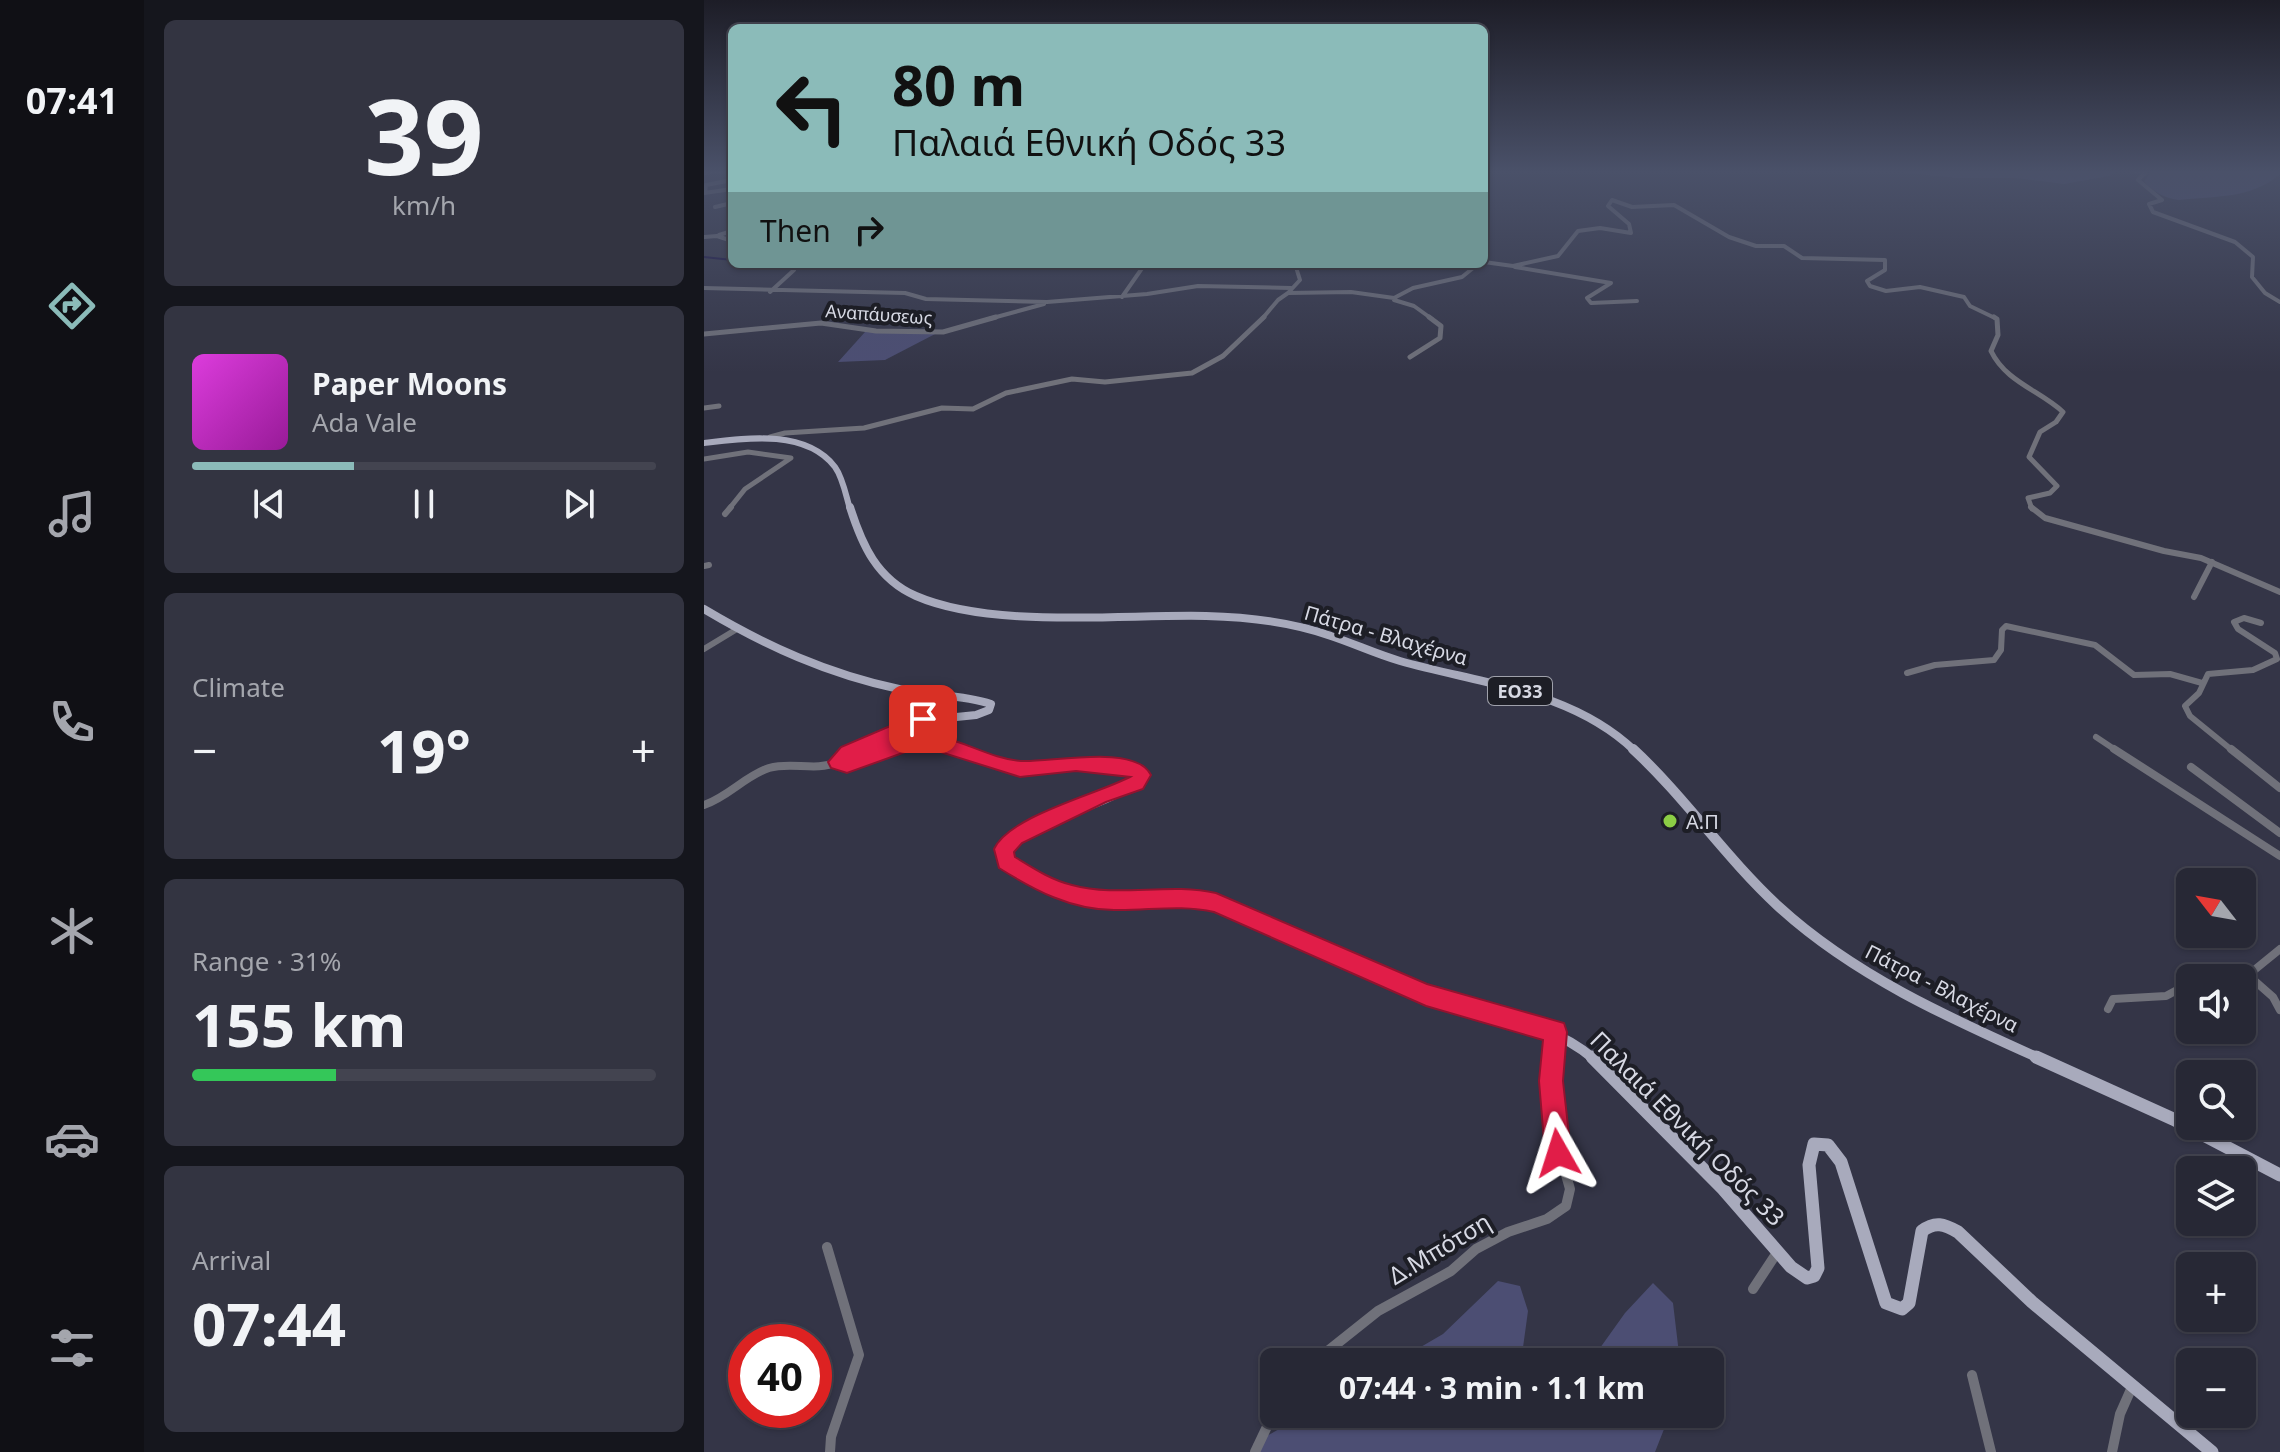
<!DOCTYPE html>
<html lang="en">
<head>
<meta charset="utf-8">
<style>
	:root { --surface:#272835; --page:#333441; --text:#f1f3f6; --muted:#a4a6ad; --line:#434450; --accent:#8bbbb9 }
	body { margin:0; font-family:"Noto Sans",sans-serif; background:var(--page); color:var(--text); height:100vh; display:flex; flex-direction:column; font-size:30px; white-space:nowrap }
	* { box-sizing:border-box; margin:0 }
	p { font-size:26px; color:var(--muted) }
	.icon { flex:none; width:44px; height:44px; fill:none; stroke:currentColor; stroke-width:2; stroke-linecap:round; stroke-linejoin:round }
	.map { position:relative; flex:1; overflow:hidden }
	.panel { display:flex; flex-direction:column; gap:20px; padding:20px; background:#15161d; width:560px }
	.panel>* { flex:none }
	.top-card { position:absolute; left:24px; top:24px; width:760px; height:244px; border-radius:12px; box-shadow:0 2px 6px #0004,0 0 0 2px var(--line); background:#8bbbb9; color:#111; overflow:hidden }
	.needle { width:52px; rotate:301deg }
	.controls { position:absolute; left:1472px; top:868px; display:grid; gap:16px }
	.controls a { display:grid; place-items:center; width:80px; height:80px; border-radius:12px; background:var(--surface); box-shadow:0 2px 6px #0004,0 0 0 2px var(--line); font-size:40px }
	.speed { position:absolute; left:24px; top:1324px; display:flex; gap:16px; font-size:40px; font-weight:700; text-align:center }
	.speed>* { display:grid; place-content:center; width:104px; height:104px; border-radius:50%; background:var(--surface); box-shadow:0 2px 6px #0004,0 0 0 2px var(--line); line-height:1 }
	.speed .limit { border:12px solid #d22; background:#fff; color:#111 }
	.pin { position:absolute; display:grid; place-items:center; width:68px; height:68px; color:#fff; margin:-34px; border-radius:16px; box-shadow:0 4px 12px #0006 }
	.me { position:absolute; width:88px; margin:-44px; rotate:354deg; stroke-linejoin:round; filter:drop-shadow(0 0 6px #0008) }
	.turn { display:flex; align-items:center; gap:28px; height:168px; padding:0 32px; font-size:36px }
	.turn .icon { width:104px; height:104px; stroke-width:2.5 }
	.turn b { display:block; font-size:56px; line-height:68px }
	.then { display:flex; align-items:center; height:76px; padding:0 32px; background:#0003; gap:16px; font-size:30px }
	.big { font-size:60px; font-weight:700; line-height:1.1 }
	.panel .widget { flex:1; display:flex; flex-direction:column; justify-content:center; gap:12px; min-width:0; padding:0 28px; border-radius:12px; background:var(--page) }
	.panel .dial { align-items:center; gap:0 }
	.dial b { font-size:104px; line-height:1 }
	.song { display:flex; align-items:center; gap:24px }
	.cover { width:96px; height:96px; border-radius:12px; background:linear-gradient(135deg,hsl(300 70% 55%),hsl(300 70% 35%)) }
	.played { height:8px; border-radius:4px; background:linear-gradient(90deg,var(--accent) 35%,var(--line) 35%) }
	.keys { display:flex; justify-content:space-around; direction:ltr }
	.heat { display:flex; justify-content:space-between; align-items:center; font-size:44px; direction:ltr }
	.charge { height:12px; border-radius:6px; background:linear-gradient(90deg,#34c759 31%,var(--line) 0) }
	.trip { position:absolute; left:556px; top:1348px; width:464px; height:80px; border-radius:12px; background:var(--surface); box-shadow:0 2px 6px #0004,0 0 0 2px var(--line); font-weight:700; line-height:80px; text-align:center }
	main { display:flex; flex:1; min-height:0 }
	.menu { display:flex; flex-direction:column; width:144px; justify-content:space-around; align-items:center; background:#101015; color:var(--muted) }
	.menu .icon { width:56px; height:56px }
	.menu .on { color:var(--accent) }
	.menu b { font-size:36px; color:var(--text) }
	.map>svg:first-child { display:block }
</style>
</head>
<body>
<main>
<nav class="menu">
<b>07:41</b>
<svg class="icon on" aria-label="directions" viewBox="0 0 24 24"><path d="M12 3l9 9-9 9-9-9zM9 14v-3h6M13 9l2 2-2 2"/></svg>
<svg class="icon" aria-label="music" viewBox="0 0 24 24"><path d="M9 18V5l10-2v13"/><circle cx="6" cy="18" r="3"/><circle cx="16" cy="16" r="3"/></svg>
<svg class="icon" aria-label="phone" viewBox="0 0 24 24"><path d="M5 4h4l2 5-3 2q2 4 5 5l2-3 5 2v4C11 20 4 13 5 4z"/></svg>
<svg class="icon" aria-label="climate" viewBox="0 0 24 24"><path d="M12 3v18M4 7l16 10M4 17L20 7"/></svg>
<svg class="icon" aria-label="car" viewBox="0 0 24 24"><path d="M5 17H2v-5l4-1 3-4h7l3 4 3 1v5h-3M9 17h6M6 11h13"/><circle cx="7" cy="17" r="2"/><circle cx="17" cy="17" r="2"/></svg>
<svg class="icon" aria-label="filters" viewBox="0 0 24 24"><path d="M4 7h16M4 17h16"/><circle cx="9" cy="7" r="2"/><circle cx="15" cy="17" r="2"/></svg>
</nav>
<section class="panel">
<div class="widget dial"><b>39</b><p>km/h</p></div>
<div class="widget">
<div class="song"><i class="cover"></i><div><b>Paper Moons</b><p>Ada Vale</p></div></div>
<div class="played"></div>
<div class="keys"><svg class="icon" aria-label="previous" viewBox="0 0 24 24"><path d="M18 5L8 12l10 7zM5 5v14"/></svg><svg class="icon" aria-label="pause" viewBox="0 0 24 24"><path d="M8 5v14M16 5v14"/></svg><svg class="icon" aria-label="next" viewBox="0 0 24 24"><path d="M6 5l10 7-10 7zM19 5v14"/></svg></div>
</div>
<div class="widget"><p>Climate</p>
<div class="heat"><a>−</a><b class="big">19°</b><a>+</a></div>
</div>
<div class="widget"><p>Range · 31%</p><b class="big">155 km</b><div class="charge"></div></div>
<div class="widget"><p>Arrival</p><b class="big">07:44</b></div>
</section>
<div class="map">
<svg width="1576" height="1452" viewBox="0 0 1576 1452">
	<rect width="100%" height="100%" fill="#343547"/>
	<path fill="#4c4e73" d="M1175,170H1414L1405,176L1360,184L1311,178H1253Z
		M1444,170H1576V174C1548,199 1511,196 1475,200C1462,199 1448,191 1440,181L1446,174Z
		M161,332L233,333L181,360L134,362Z
		M794,1281L816,1286L824,1311L817,1362H691L739,1334Z
		M949,1283L969,1303L976,1362H886L921,1313Z
		M601,1414H966L951,1452H550L549,1444Z"/>
	<g fill="none" stroke-linecap="round" stroke-linejoin="round">
		<path stroke="#160f42" stroke-width="2" d="M0,257L28,260"/>
		<path stroke="#70717a" stroke-width="4" d="M1427,170L1441,173L1434,180L1458,200L1445,204L1449,212L1531,242L1549,257L1548,277L1561,293L1576,302
			M0,173L24,170
			M0,193L28,189
			M1,193L2,185L28,180
			M11,207L28,203
			M15,235L28,231
			M0,237L13,236L28,241
			M780,262L809,266L854,256L874,231L896,228L927,233L925,224L904,206L908,200L928,207L970,205L1025,237L1052,246H1080L1098,258L1181,260V270L1163,281L1166,286L1182,291L1216,287L1260,297L1266,306L1293,319
			M591,264L596,280L584,293L647,292L690,298L709,288L758,277L774,264
			M811,267L907,283L883,298L887,303L933,301
			M0,288L201,293L222,299L343,302L443,294L494,286L587,288
			M66,292L90,270
			M418,297L441,264
			M690,300L710,306L728,319
			M285,319L340,304
			M558,319L574,300L584,293"/>
		<path stroke="#70717a" stroke-width="5" d="M1290,317L1293,319L1294,335L1287,351C1302,382 1335,390 1359,412L1352,422L1336,432L1325,457L1353,486L1346,493L1324,498L1328,509
			M0,334L117,323L172,331L239,332L292,317
			M706,357L736,338L737,326L725,317
			M0,408L15,406
			M66,437L81,433L160,428L238,408L269,409L302,393L368,379L401,382L488,373L519,356L560,317
			M0,459L44,452L87,458L41,489L25,509"/>
		<path stroke="#70717a" stroke-width="6" d="M1327,507L1341,518L1460,551L1497,558L1576,592
			M21,514L27,507
			M0,566L5,565
			M1490,597L1508,562
			M0,649L33,629
			M1203,673L1231,665L1290,660L1297,650L1298,630L1302,626L1391,645L1430,675L1466,674L1498,683
			M1392,737L1413,751
			M1529,751L1486,716L1481,706L1495,693L1504,674L1549,670L1573,659L1571,653L1534,629L1530,622L1540,618L1557,623"/>
		<path stroke="#70717a" stroke-width="8" d="M1410,749L1576,856
			M1527,749L1576,788
			M1487,767L1576,833
			M0,805C24,797 41,776 65,768C88,761 111,772 133,762
			M1544,975L1569,997L1576,1010
			M1538,980L1576,949
			M1404,1009L1409,999L1462,996L1486,983
			M848,1059L851,1034"/>
		<path stroke="#70717a" stroke-width="10" d="M123,1247L155,1355L127,1437L126,1452
			M1049,1289L1074,1251
			M610,1362L674,1311L747,1271L772,1249L804,1232L843,1219L862,1206L866,1189L852,1140L848,1057
			M1268,1375L1287,1452
			M551,1452L570,1412
			M1408,1452L1416,1414L1428,1387"/>
		<path stroke="#a8aabc" stroke-width="6" d="M0,443C41,438 102,429 131,467C139,478 142,496 146,509"/>
		<path stroke="#a8aabc" stroke-width="8" d="M146,507C158,545 173,579 212,596C288,629 419,614 502,616C544,617 588,622 627,636C651,644 672,654 696,661C777,684 867,690 931,751
			M0,609C62,646 124,674 195,689C225,696 258,694 287,704L285,710L272,715L213,721L150,751
			M181,751C209,741 227,742 255,751"/>
		<path stroke="#a8aabc" stroke-width="10" d="M156,749L134,760L138,765L187,749
			M249,749L316,769L372,763L435,772L438,775C401,811 339,810 300,849L302,862C378,914 429,890 512,903C581,933 650,967 720,994C778,1016 841,1017 890,1059
			M929,749C981,797 1021,857 1074,906C1149,975 1245,1018 1337,1059"/>
		<path stroke="#a8aabc" stroke-width="13" d="M888,1057L1019,1189L1087,1267L1103,1278L1110,1276L1114,1268L1105,1165L1110,1144L1124,1145L1137,1162L1182,1303L1198,1309L1205,1303L1218,1231C1231,1221 1240,1224 1254,1232L1328,1302L1508,1452
			M1332,1057L1469,1119L1576,1175"/>
	</g>
	<linearGradient id="sky" x2="0" y2="1"><stop stop-color="#1d1d27"/><stop offset="0.46" stop-color="#4a5169"/><stop offset="1" stop-color="#4a5169" stop-opacity="0"/></linearGradient>
	<rect width="1576" height="373" fill="url(#sky)"/>
	<path fill="#e11d48" stroke="#92132f" stroke-width="2" d="M219,712L228,719L226,724L196,738C239,724 276,758 317,761C345,763 431,743 447,775L439,789L402,802L318,843L310,852L311,857C329,868 347,880 368,885C415,898 465,882 512,893L723,984L860,1023L863,1032L859,1081L867,1153L863,1162L854,1165L845,1162L841,1153L835,1081L839,1040L722,1006L510,912C477,904 443,911 410,910C367,910 330,890 295,868L290,849C305,816 393,794 426,777L372,771L316,777L227,749L204,751L143,773L127,768L124,762L137,747Z"/>
	<circle fill="#8cce45" stroke="#1d1e26" stroke-width="3" cx="966" cy="821" r="8"/>
	<g text-anchor="middle" dominant-baseline="central" stroke-width="8" stroke-linejoin="round" paint-order="stroke">
		<g font-size="18" fill="#d7d9e4" stroke="#1d1e26">
			<text transform="translate(175 314) rotate(4)">Αναπάυσεως</text>
		</g>
		<rect fill="#1d1e26" stroke="#9fa1ab" stroke-width="2" x="784" y="677" width="64" height="28" rx="6"/>
		<g font-size="18" font-weight="bold" fill="#d7d9e4">
			<text x="816" y="691">ΕΟ33</text>
		</g>
		<g font-size="20" fill="#d7d9e4" stroke="#1d1e26">
			<text transform="translate(682 635) rotate(16)">Πάτρα - Βλαχέρνα</text>
			<text transform="translate(1238 988) rotate(27)">Πάτρα - Βλαχέρνα</text>
		</g>
		<g font-size="20" fill="#d7d9e4" stroke="#1d1e26" text-anchor="start">
			<text x="982" y="821">Α.Π</text>
		</g>
		<g font-size="24" fill="#d7d9e4" stroke="#1d1e26">
			<text transform="translate(984 1128) rotate(45)">Παλαιά Εθνική Οδός 33</text>
			<text transform="translate(735 1248) rotate(-31)">Δ.Μπότση</text>
		</g>
	</g>
</svg>
<div class="controls">
<a><svg class="needle" viewBox="-14 -14 28 28"><path d="M0-13l5 13h-10z" fill="#e53935"/><path d="M0 13l5-13h-10z" fill="#a4a6ad"/></svg></a>
<a><svg class="icon" aria-label="sound" viewBox="0 0 24 24"><path d="M4 9h4l5-4v14l-5-4H4zM17 9q2 3 0 6"/></svg></a>
<a><svg class="icon" aria-label="search" viewBox="0 0 24 24"><circle cx="10" cy="10" r="6"/><path d="M15 15l6 6"/></svg></a>
<a><svg class="icon" aria-label="layers" viewBox="0 0 24 24"><path d="M12 4l9 5-9 5-9-5zM3 14l9 5 9-5"/></svg></a>
<a>+</a>
<a>−</a>
</div>
<div class="speed"><div class="limit">40</div></div>
<div class="pin" style="left:219px;top:719px;background:#d93025"><svg class="icon" aria-label="arrive" viewBox="0 0 24 24"><path d="M6 21V4h12l-3 4 3 4H6"/></svg></div>
<svg class="me" style="left:854px;top:1153px" viewBox="-20 -20 40 40"><path d="M0-17L14 15 0 8-14 15z" fill="#e11d48" stroke="#fff" stroke-width="4"/></svg>
<div class="trip">07:44 · 3 min · 1.1 km</div>
<div class="top-card">
<div class="turn"><svg class="icon" aria-label="left" viewBox="0 0 24 24"><path d="M17 20v-9H6M10 6l-5 5 5 5"/></svg><div><b>80 m</b>Παλαιά Εθνική Οδός 33</div></div>
<div class="then">Then<svg class="icon" aria-label="right" viewBox="0 0 24 24"><path d="M7 20v-9h11M14 6l5 5-5 5"/></svg></div>
</div>
</div>
</main>
</body>
</html>
